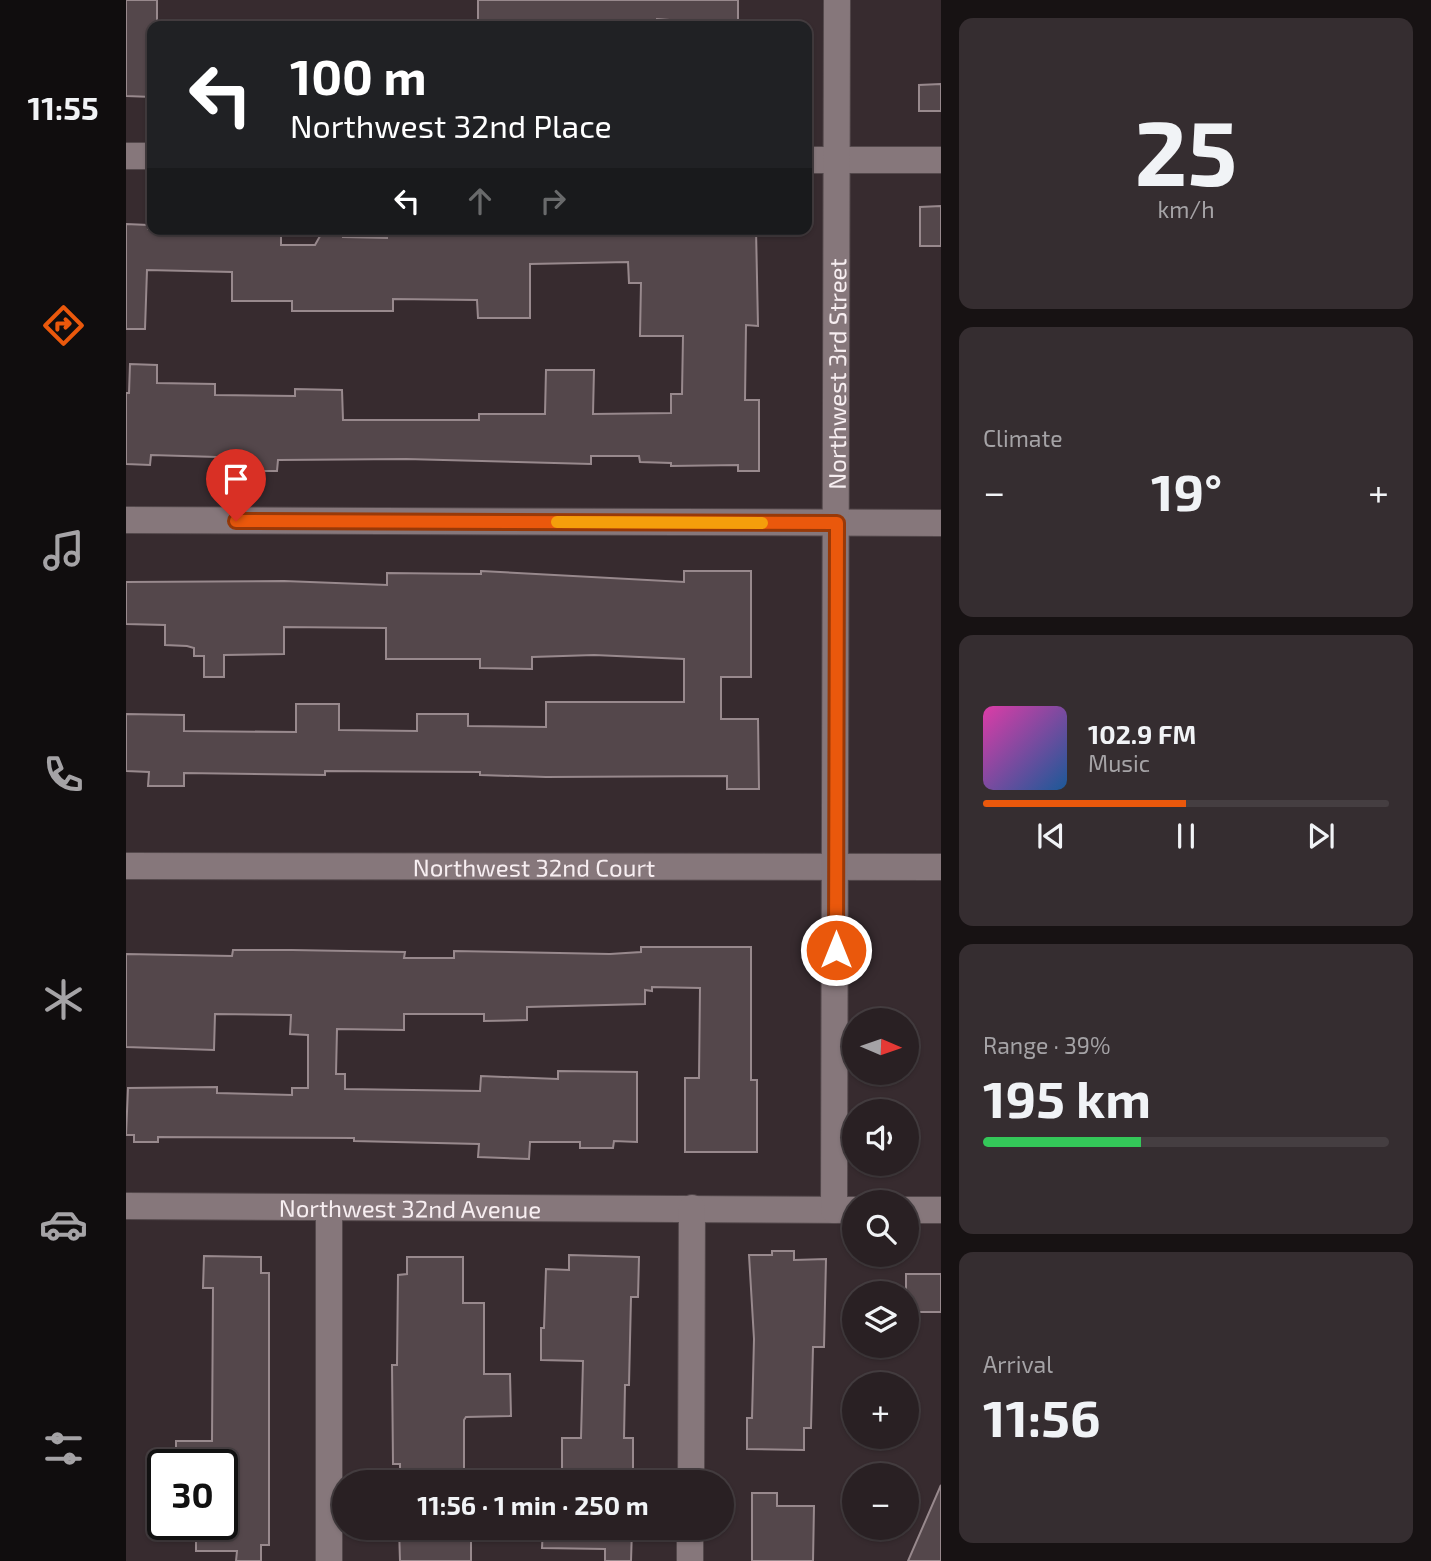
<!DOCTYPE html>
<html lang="en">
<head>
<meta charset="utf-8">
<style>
	:root { --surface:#292023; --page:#352d30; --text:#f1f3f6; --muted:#a5a3a6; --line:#453e41; --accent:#ea580c }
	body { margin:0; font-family:"Exo 2",sans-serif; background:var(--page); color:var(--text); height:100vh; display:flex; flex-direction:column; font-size:26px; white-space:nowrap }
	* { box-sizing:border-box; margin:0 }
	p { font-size:23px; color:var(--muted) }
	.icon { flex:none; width:38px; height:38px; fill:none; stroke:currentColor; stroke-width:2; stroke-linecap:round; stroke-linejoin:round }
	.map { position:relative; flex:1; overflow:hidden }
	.panel { display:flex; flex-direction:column; gap:18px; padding:18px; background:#171213; width:490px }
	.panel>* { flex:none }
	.hud { position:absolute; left:21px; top:21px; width:665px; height:214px; border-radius:14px; box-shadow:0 2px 5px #0004,0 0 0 2px var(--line); background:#202124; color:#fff; overflow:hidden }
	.needle { width:46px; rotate:92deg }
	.fabs { position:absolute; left:716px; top:1008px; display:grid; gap:14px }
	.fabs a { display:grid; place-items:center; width:77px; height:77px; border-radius:50%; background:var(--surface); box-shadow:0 2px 5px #0004,0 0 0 2px var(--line); font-size:35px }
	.speed { position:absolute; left:21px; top:1449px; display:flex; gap:14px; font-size:35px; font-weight:700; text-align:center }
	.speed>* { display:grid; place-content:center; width:91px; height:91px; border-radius:50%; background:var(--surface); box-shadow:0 2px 5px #0004,0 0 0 2px var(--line); line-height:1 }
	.speed .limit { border:4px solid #111; border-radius:10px; background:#fff; color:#111 }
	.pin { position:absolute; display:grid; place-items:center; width:60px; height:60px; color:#fff; margin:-72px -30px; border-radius:50% 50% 50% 0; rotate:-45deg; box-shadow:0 0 7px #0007 }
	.pin .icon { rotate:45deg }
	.me { position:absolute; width:77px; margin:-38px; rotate:0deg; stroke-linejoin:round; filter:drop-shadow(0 0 5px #0008) }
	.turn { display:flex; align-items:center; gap:24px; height:147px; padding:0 28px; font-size:32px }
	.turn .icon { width:91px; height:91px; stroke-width:2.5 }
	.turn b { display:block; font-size:49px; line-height:60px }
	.lanes { display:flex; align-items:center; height:66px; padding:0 28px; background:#0003; justify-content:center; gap:35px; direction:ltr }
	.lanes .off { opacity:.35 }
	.big { font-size:52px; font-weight:700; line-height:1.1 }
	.panel .widget { flex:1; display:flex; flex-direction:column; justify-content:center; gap:10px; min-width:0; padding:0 24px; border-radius:14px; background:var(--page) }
	.panel .dial { align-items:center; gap:0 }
	.dial b { font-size:91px; line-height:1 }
	.song { display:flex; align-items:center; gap:21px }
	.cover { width:84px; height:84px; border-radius:10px; background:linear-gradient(135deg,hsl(320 70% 55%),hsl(210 70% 35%)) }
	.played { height:7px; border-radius:4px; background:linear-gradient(90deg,var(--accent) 50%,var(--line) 50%) }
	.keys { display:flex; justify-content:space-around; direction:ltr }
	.heat { display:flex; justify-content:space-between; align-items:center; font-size:38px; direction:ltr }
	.charge { height:10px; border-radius:5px; background:linear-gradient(90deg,#34c759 39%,var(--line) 0) }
	.trip { position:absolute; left:206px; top:1470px; width:402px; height:70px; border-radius:35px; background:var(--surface); box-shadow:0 2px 5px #0004,0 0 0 2px var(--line); font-weight:700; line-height:70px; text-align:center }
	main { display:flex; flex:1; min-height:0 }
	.dock { display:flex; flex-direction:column; width:126px; justify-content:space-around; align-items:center; background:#100d0e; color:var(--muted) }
	.dock .icon { width:49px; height:49px }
	.dock .on { color:var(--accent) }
	.dock b { font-size:32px; color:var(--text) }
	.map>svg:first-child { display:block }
</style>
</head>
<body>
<main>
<nav class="dock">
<b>11:55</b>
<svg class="icon on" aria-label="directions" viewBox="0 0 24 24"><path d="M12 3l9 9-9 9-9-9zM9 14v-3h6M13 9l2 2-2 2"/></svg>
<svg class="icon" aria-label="music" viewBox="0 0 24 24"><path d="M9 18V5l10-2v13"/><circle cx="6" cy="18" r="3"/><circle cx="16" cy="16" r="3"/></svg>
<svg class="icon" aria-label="phone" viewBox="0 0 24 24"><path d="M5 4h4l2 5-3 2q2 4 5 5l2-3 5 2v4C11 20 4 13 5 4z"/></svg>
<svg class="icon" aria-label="climate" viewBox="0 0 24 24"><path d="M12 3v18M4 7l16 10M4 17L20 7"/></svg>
<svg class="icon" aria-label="car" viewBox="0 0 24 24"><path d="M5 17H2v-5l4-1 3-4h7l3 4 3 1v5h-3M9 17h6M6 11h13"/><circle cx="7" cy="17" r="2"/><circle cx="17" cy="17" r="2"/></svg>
<svg class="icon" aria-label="filters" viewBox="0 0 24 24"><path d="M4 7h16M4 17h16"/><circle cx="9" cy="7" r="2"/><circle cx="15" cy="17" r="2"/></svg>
</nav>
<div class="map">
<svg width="815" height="1561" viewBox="0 0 815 1561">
	<rect width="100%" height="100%" fill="#372b2f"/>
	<path fill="#54474b" stroke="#98898d" stroke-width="2" d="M0,0H31V26H26V97L0,96Z
		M352,0H612V25L531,19L530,26H352Z
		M815,84V111H793V85Z
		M815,206V246H794V207Z
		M0,224L22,225V229H155V245H189L198,229H217V237L261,238V229H630L632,326L620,325L619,400H633V471H612V465L545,466V463L514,462L513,456H465V464L280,459L152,460L151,471H124V458L25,455L24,465L0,464V393H3L4,364L31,365V383L89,384V395L169,396V389L216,390L217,420H353V414H419L420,370H468L467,414L545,413V394H556L557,336H514L515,283H503L502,262L404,264V318H352L351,300L267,299V311H166V301H106V272L21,270L19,329H0Z
		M355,571L558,582V571H625V677H595V719H632L633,789H601V776L420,777L354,775V772L199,771V775L58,773V786H22L23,772L0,771V714L58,715V731L170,732V704H213V730L291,731V714H342V726L420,727V702H558V659L468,655L406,657V669L354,668V659H260V628L158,627V654L98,655V677H78V656H68V648L61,646L39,645V625L0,624V582L158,581L261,585V573L355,574Z
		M515,947H625V1080H631V1152H559V1078H573L574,988L526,987V991L519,990V1004L401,1007V1020L358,1021V1014H278V1030L211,1029L210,1074H219V1089L354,1091L355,1076L432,1079V1071L511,1072V1142L488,1141L487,1148H454V1142H404L403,1159L352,1157L353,1144L228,1141V1138L32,1137V1142H8V1135H0L2,1088L91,1087V1093L166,1095V1088H182V1035L164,1034L165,1015L89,1014L88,1050L0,1047V954L106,956L107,950H166L279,952L278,958H328V951L484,954L515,952Z
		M646,1251H668V1260L700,1259L698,1347H687L685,1428H678V1450L621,1449V1418H626L628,1339L623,1255H646Z
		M443,1255L513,1257L512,1297H505L503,1385H499L498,1438H507V1478H496V1482H436V1438H455L457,1361L415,1360V1328H418L420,1269L443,1270Z
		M78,1256L135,1257V1273H143V1545H135V1561H110L111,1551H70V1524H96V1465H50V1441H86L87,1288H77Z
		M281,1257H337V1303H358V1374H384L385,1416L340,1417L338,1420V1482H274V1464H267L266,1365H271L272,1275L281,1274Z
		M780,1274H815V1312H780Z
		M815,1485V1561H782Z
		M626,1493H651V1506H688L687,1561H626Z
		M273,1528H345V1561H274Z
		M417,1528H506L505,1561H479V1549L416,1548Z"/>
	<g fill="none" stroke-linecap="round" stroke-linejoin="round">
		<g stroke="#53484b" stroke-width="28">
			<g id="minor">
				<path d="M0,156H26"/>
				<path d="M681,160H815"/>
				<path d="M0,520L815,523"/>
				<path id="s1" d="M0,866L815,867"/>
				<path id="s2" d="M0,1206L728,1210"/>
				<path id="s3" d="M708,1210L711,0"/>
				<path d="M780,1210H815"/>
				<path d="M565,1482L566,1208"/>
				<path d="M203,1561V1208"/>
				<path d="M564,1561V1528"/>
			</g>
		</g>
		<use href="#minor" stroke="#86777b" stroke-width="26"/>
	</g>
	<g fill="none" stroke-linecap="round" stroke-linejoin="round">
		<g stroke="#983908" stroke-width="18">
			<path id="route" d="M110,521L711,523L710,950"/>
		</g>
		<use href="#route" stroke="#ea580c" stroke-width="12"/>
		<path stroke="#f59e0b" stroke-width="12" d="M431,522L636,523"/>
	</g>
	<g text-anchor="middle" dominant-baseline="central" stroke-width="7" stroke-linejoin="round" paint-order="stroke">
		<g font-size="24" fill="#f7eef1" stroke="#372b2f">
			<text stroke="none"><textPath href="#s3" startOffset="836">Northwest 3rd Street</textPath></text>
			<text stroke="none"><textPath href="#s1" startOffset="408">Northwest 32nd Court</textPath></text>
			<text stroke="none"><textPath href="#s2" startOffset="284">Northwest 32nd Avenue</textPath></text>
		</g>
	</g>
</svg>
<div class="fabs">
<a><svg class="needle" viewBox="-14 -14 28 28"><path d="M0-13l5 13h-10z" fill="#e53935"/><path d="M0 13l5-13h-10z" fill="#a5a3a6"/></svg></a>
<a><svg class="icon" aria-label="sound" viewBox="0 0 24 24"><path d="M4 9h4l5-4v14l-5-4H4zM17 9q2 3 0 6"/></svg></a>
<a><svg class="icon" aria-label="search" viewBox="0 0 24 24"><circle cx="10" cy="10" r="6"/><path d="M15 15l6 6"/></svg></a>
<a><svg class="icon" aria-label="layers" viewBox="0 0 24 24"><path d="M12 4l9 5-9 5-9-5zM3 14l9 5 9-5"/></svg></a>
<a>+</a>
<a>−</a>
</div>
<div class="speed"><div class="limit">30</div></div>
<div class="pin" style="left:110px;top:521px;background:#d93025"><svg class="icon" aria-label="arrive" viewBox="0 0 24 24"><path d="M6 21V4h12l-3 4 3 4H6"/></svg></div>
<svg class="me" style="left:710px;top:950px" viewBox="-20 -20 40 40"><circle r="17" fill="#ea580c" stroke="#fff" stroke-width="3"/><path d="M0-11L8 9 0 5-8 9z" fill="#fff"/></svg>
<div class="trip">11:56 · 1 min · 250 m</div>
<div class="hud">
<div class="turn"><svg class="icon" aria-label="left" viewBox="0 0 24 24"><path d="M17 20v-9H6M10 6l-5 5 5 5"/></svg><div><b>100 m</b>Northwest 32nd Place</div></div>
<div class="lanes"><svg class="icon" aria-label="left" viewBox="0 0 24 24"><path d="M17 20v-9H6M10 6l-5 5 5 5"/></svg><svg class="icon off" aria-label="ahead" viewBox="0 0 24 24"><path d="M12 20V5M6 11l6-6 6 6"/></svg><svg class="icon off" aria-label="right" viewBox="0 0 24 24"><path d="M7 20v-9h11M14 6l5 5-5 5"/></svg></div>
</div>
</div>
<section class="panel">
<div class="widget dial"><b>25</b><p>km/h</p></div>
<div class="widget"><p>Climate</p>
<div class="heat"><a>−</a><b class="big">19°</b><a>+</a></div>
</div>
<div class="widget">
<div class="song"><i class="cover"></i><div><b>102.9 FM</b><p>Music</p></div></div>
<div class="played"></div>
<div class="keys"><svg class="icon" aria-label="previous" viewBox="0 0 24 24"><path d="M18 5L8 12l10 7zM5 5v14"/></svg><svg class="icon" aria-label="pause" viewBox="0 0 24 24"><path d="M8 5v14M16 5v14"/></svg><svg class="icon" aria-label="next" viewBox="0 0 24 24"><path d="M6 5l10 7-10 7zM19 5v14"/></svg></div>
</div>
<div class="widget"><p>Range · 39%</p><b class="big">195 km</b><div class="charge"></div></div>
<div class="widget"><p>Arrival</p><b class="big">11:56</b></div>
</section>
</main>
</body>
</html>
